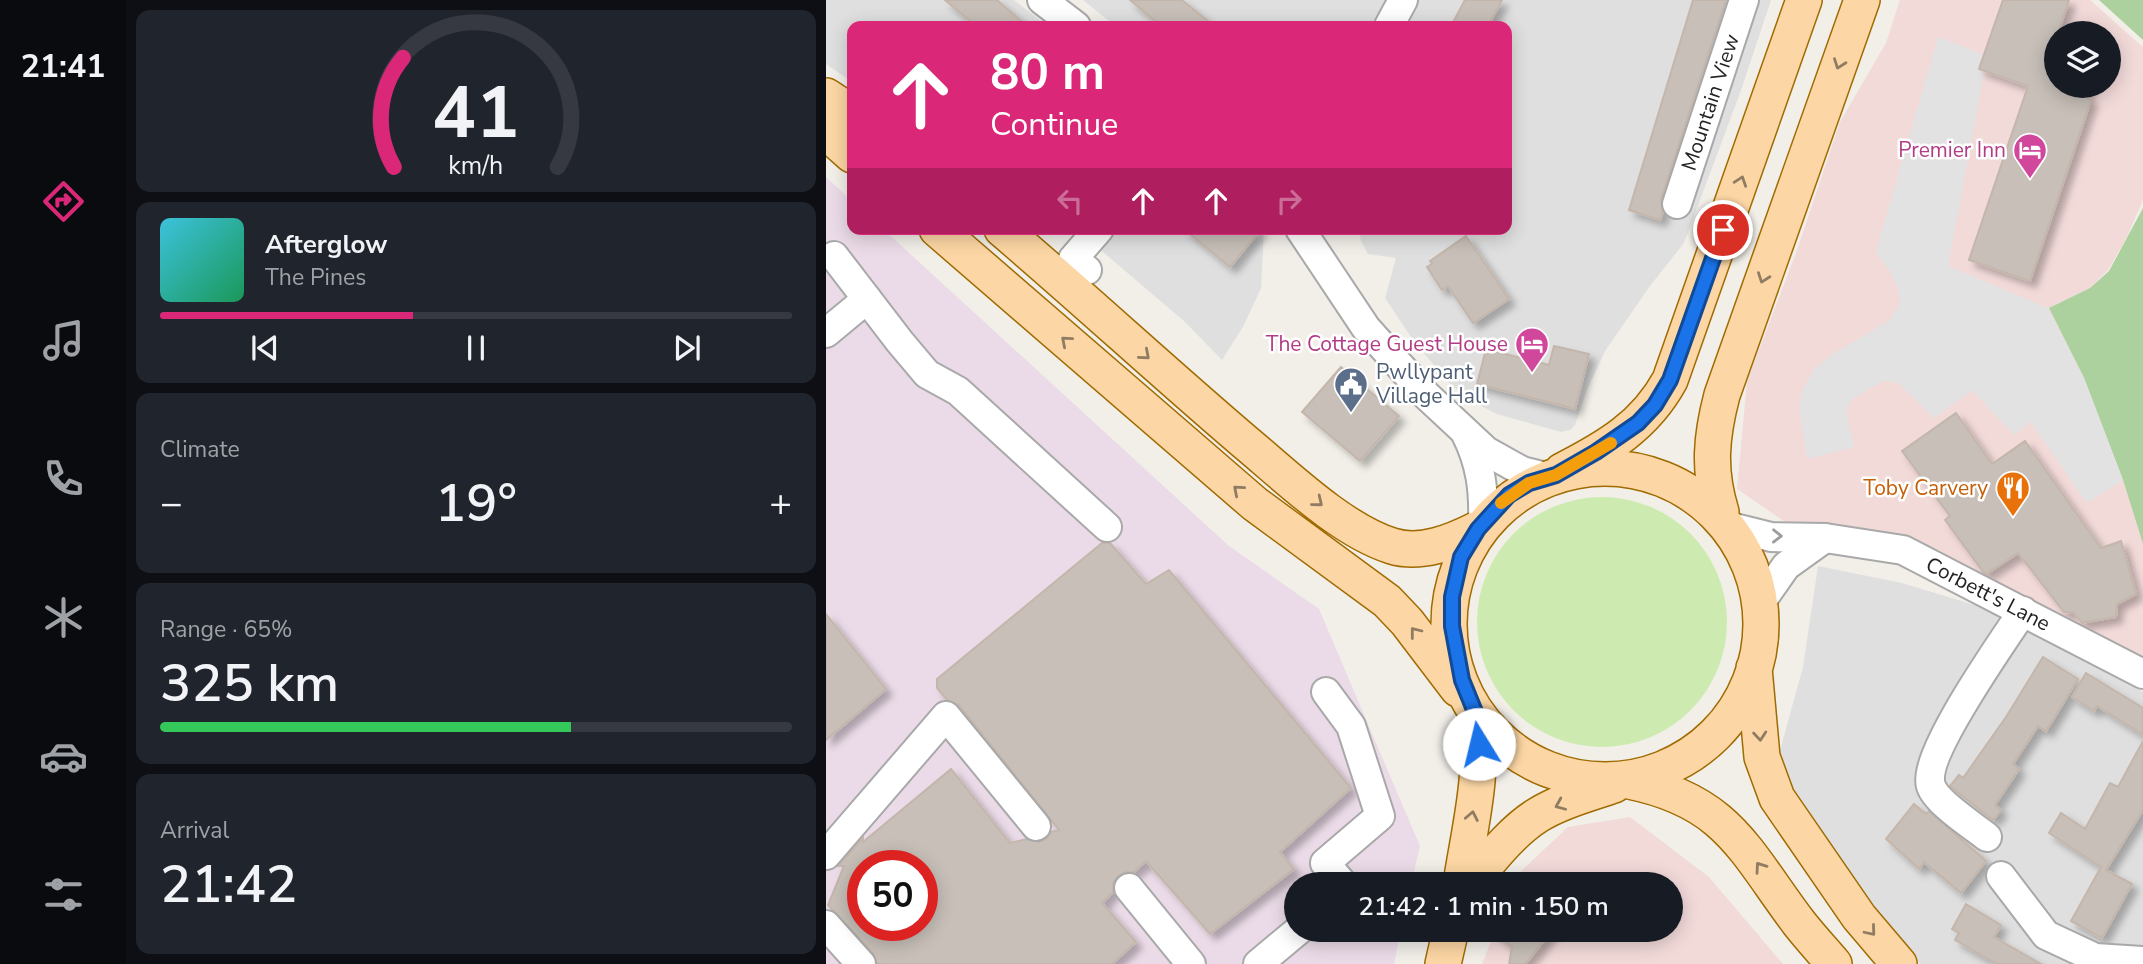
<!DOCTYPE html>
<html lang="en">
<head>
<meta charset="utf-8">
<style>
	:root { --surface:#171b24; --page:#20242c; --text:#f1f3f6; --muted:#9ea1a6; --line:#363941; --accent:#db2777 }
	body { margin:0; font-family:"Nunito Sans",sans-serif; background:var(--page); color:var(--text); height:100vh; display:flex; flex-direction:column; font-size:26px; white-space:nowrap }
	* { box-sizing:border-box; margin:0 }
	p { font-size:23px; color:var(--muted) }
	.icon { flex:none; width:38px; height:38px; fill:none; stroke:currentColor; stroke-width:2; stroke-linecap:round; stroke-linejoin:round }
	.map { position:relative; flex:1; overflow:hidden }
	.side { display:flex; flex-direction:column; gap:10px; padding:10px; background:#0d0f14; width:700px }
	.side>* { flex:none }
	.banner { position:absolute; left:21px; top:21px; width:665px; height:214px; border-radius:14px; box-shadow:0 4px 18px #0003; background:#db2777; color:#fff; overflow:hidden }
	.fabs { position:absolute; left:1218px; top:21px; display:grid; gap:14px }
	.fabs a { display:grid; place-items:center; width:77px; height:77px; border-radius:50%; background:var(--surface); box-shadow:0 4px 18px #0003; font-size:35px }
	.speed { position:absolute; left:21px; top:850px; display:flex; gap:14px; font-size:35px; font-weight:700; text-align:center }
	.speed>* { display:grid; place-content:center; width:91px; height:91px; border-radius:50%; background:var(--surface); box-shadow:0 4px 18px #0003; line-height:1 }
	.speed .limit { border:10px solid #d22; background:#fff; color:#111 }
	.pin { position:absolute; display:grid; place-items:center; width:60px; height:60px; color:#fff; margin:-30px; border:4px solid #fff; border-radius:50%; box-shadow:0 2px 7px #0007 }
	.me { position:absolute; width:77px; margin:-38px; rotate:351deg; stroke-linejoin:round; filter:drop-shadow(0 0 5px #0008) }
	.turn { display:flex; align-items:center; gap:24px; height:147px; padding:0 28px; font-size:32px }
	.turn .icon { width:91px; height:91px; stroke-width:2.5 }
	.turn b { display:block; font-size:49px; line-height:60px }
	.lanes { display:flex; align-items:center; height:66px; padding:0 28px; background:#0003; justify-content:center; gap:35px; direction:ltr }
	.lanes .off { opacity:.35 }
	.big { font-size:52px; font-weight:600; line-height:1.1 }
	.side .card { flex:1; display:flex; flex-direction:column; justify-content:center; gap:10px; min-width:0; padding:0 24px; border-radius:14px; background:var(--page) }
	.side .dial { align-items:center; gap:0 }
	.dial svg { height:182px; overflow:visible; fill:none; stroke:var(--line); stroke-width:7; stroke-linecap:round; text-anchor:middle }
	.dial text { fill:var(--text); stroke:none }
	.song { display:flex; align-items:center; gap:21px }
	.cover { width:84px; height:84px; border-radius:10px; background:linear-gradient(135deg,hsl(190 70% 55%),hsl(150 70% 35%)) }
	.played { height:7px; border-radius:4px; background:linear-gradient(90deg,var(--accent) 40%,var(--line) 40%) }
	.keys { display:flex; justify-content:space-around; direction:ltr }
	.heat { display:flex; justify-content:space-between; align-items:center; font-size:38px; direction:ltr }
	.charge { height:10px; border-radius:5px; background:linear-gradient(90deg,#34c759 65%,var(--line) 0) }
	.trip { position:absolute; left:458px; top:872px; width:399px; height:70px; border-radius:35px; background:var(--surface); box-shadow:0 4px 18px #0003; font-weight:600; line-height:70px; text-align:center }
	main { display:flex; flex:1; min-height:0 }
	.menu { display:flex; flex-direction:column; width:126px; justify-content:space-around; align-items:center; background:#090b0e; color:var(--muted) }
	.menu .icon { width:49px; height:49px }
	.menu .on { color:var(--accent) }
	.menu b { font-size:32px; color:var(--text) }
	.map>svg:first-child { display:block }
</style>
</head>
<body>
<main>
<nav class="menu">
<b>21:41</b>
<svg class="icon on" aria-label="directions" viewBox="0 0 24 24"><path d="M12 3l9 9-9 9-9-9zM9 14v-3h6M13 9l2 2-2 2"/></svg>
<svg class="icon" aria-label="music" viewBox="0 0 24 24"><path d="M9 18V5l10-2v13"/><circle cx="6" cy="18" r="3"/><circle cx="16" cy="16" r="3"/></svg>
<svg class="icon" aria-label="phone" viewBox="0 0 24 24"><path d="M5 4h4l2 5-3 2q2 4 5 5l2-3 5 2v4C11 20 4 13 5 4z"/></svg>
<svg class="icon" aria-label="climate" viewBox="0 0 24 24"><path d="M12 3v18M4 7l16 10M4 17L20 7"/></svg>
<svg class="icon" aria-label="car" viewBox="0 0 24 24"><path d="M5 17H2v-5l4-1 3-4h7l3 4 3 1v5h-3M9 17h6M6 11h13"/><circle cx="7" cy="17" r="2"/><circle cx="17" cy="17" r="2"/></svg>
<svg class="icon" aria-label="filters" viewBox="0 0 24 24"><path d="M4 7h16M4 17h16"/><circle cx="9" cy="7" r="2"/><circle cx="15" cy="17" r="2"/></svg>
</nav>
<section class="side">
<div class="card dial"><svg viewBox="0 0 100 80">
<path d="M14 69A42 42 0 1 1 86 69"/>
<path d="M14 69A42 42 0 0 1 18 21" stroke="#db2777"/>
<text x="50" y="56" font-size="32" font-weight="700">41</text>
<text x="50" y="72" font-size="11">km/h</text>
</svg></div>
<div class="card">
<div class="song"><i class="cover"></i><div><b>Afterglow</b><p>The Pines</p></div></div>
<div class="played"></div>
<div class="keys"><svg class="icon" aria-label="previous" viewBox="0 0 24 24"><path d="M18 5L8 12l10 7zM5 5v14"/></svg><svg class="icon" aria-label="pause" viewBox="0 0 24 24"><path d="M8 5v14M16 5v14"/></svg><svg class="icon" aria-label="next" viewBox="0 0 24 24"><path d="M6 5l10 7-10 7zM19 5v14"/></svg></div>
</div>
<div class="card"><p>Climate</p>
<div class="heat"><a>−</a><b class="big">19°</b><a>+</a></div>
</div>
<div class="card"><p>Range · 65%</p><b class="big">325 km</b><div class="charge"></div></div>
<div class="card"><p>Arrival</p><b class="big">21:42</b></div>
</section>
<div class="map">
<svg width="1317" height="964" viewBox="0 0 1317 964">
	<defs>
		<filter id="shadow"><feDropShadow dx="6" dy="6" stdDeviation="3.5" flood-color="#0004"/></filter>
	</defs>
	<rect width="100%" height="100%" fill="#f2efe9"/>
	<path fill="#e0dfdf" d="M0,0H188L221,26H26V82L0,64Z
		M257,0H945L914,93L858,243L824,286L779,351L761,390L749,425L744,430L735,432L671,414L645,401L622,382L587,340L559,298L570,258L542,254L535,241L532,229H681V26H289Z
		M250,229H438L435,288L418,325L396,360L359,322Z
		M992,566L1076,583L1168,611L1317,692V964H1094L1064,929L973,801L959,775L953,754L977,667Z"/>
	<path fill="#f2dad9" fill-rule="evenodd" d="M1074,0H1264L1317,47V200L1300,239L1282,270L1264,288L1223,308L1258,378L1297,480L1317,544V669L1183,588L1116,556L971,530L911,489L921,381L970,253L1014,122L1060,43ZM1230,33H1283V86H1230Z
		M804,817L883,877L957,964H656L670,929H845V884H689L694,872L742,827Z"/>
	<path fill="#ebdbe8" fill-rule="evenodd" d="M0,177L26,201V229H57L403,546L493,609L594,846L585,884H471V929H575L568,964H0ZM37,866H96V926H37Z"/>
	<path fill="#cdebb0" d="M651 622a125 125 0 1 1 250 0a125 125 0 1 1-250 0Z"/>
	<path fill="#add19e" d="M1273,0H1317V40Z
		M1317,208V544L1297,480L1258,378L1223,308L1264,288L1283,271Z"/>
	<path fill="#e2e2e2" d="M1112,37L1161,56L1122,266L1222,308L1258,378L1297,480L1261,503L1205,422L1188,435L1146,390L1108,418L1072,383L1057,381L1025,400L1020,412L1028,447L981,459L973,408L977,389L989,368L1005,355L1064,320L1074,305L1073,291L1064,271L1050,252Z"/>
	<path fill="#c7bfb8" stroke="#c4b6ab" stroke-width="2" fill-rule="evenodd" filter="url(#shadow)" d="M119,0H171L201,26H150Z
		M304,0H356L388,26H335Z
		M639,0H676L662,26H625Z
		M867,0H900L835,199L837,212L834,220L803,210Z
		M1177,0H1243L1220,69L1230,73V86H1263L1259,97L1265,100L1204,281L1143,260L1202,86L1153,69Z
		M358,229H435L404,267Z
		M640,236L683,299L647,323L622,286L616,290L601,267L606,264L604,261Z
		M728,346L763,354L749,409L651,384L660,349L723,365Z
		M515,367L573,416L534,461L476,412Z
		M1130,413L1166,464L1199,441L1275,548L1295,541L1310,594L1291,604L1290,617L1256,623L1248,613L1238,612L1192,553L1160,574L1158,573L1119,520L1124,516L1076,451Z
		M276,543H284L320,584L343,570L525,788L454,852L468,869L384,934L320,861L308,872H300L292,876L287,883V892L276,903L310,942L286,964H51L47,953L2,905L18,866H12L37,838V842L125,769L184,843L201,839L213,842L221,838L225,832L233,830L133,705L121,700L111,688V679ZM37,866H96V926H37Z
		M0,614L60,689L0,740Z
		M1217,657L1252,679L1220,731L1212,726L1187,764L1193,769L1169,805L1175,810L1167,820L1124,786L1133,775L1137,778L1180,717Z
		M1260,673L1317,708V735L1271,706L1268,711L1246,697Z
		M1317,741V810L1280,870L1306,884L1276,938L1245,921L1275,867L1223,833L1235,813L1259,829L1284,783L1292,787Z
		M1088,804L1100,814L1103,811L1160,861L1135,893L1098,862L1093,869L1060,839Z
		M1140,904L1175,925L1168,937L1215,964H1171L1129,940L1133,933L1126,929Z
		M664,929H728L699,964H683L686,947Z"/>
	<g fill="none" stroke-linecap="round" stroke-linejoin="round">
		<g stroke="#a9a9a9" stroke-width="32">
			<g id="minor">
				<path d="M216,0L250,26"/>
				<path d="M563,26L577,0"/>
				<path id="s1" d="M851,204L918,0"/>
				<path d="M474,229L540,328L600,395L660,451L696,471L720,477"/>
				<path d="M8,256L74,342L101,374L132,391L281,527"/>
				<path d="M261,270L247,259L273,229"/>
				<path d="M0,333L41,299"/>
				<path d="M640,434C655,464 658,490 657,523"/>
				<path id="s2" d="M905,527L945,537L999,538L1077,550L1317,674"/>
				<path d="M934,603L960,566L999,538"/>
				<path d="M500,692L525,726L554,816L499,863L517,884"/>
				<path d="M1161,837C1147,826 1110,802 1105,786C1095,756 1178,640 1197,611"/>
				<path d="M0,855L120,716L210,826"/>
				<path d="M1175,876L1220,935L1269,958L1317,961"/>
				<path d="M303,888L365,964"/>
				<path d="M0,925L35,964"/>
				<path d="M432,964L474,929"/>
			</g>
		</g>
		<g stroke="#a06b00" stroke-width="38">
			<path id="major" d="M0,96L26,113
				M0,132L26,155
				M111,229L429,504L561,601L581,622L632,689
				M176,229C258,299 337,372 419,442C460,476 515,530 566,546C595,555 626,542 652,529
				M623 624a156 156 0 1 1 312 0a156 156 0 1 1-312 0Z
				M736,471C781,448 819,426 844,380L978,0
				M895,512C882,470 885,437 896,395L1036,0
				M928,668L936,757L951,798L1033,917L1073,964
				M803,781C902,801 918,850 973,923C984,937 996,950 1008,964
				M635,884C644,825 659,772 649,712
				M644,884C664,860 685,832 712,815C735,801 762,794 788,785
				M617,964L625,929"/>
		</g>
		<use href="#minor" stroke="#fff" stroke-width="28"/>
		<use href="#major" stroke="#fcd6a4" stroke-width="35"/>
	</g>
	<defs><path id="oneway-chevron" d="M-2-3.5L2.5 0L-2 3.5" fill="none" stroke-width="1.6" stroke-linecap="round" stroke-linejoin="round" transform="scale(1.75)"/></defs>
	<g stroke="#8f7c63">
		<use href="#oneway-chevron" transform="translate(1013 64) rotate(110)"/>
		<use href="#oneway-chevron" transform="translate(915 181) rotate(-71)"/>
		<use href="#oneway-chevron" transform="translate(937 278) rotate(110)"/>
		<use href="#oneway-chevron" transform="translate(240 341) rotate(-139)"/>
		<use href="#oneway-chevron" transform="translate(319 355) rotate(41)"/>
		<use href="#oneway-chevron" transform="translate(412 490) rotate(-139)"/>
		<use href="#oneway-chevron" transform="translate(492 502) rotate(39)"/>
		<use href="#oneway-chevron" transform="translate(589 632) rotate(-128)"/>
		<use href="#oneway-chevron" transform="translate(934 736) rotate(85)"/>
		<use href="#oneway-chevron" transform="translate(734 805) rotate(157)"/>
		<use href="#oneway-chevron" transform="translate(646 816) rotate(-79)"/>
		<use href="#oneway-chevron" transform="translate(934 867) rotate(-125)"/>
		<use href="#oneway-chevron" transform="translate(1045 931) rotate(50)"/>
	</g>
	<use stroke="#9c9c9c" href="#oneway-chevron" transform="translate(951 536) rotate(1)"/>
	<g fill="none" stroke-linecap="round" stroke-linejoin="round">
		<g stroke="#114b97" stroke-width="18">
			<path id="route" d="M653,744L649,712L636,680L626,626V597L635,557L652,529L683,495L703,483L730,475L770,452L812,423L829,405L844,380L897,230"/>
		</g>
		<use href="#route" stroke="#1a73e8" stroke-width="12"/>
		<path stroke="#f59e0b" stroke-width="12" d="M675,503L703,483L730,475L785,443"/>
	</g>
	<defs>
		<g id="hotel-pin" transform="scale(1.75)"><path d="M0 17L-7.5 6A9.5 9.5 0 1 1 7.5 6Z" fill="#d1479c" stroke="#fff"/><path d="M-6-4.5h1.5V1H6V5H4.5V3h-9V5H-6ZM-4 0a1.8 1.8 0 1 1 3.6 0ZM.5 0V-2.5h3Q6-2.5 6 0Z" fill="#fff"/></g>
		<g id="civic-pin" transform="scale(1.75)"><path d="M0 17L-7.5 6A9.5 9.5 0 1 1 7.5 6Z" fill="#5c6f8a" stroke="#fff"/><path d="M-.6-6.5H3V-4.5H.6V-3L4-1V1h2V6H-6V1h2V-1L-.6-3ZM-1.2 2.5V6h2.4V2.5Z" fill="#fff"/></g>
		<g id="restaurant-pin" transform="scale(1.75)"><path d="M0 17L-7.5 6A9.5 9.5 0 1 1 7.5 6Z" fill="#e8710a" stroke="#fff"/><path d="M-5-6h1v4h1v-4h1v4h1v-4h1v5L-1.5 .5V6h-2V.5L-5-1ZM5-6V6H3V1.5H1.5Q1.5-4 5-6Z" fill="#fff"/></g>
	</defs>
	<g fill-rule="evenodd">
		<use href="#hotel-pin" x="1204" y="150"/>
		<use href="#hotel-pin" x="706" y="344"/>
		<use href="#civic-pin" x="525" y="384"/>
		<use href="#restaurant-pin" x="1187" y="488"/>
	</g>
	<g text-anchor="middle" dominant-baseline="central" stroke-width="5" stroke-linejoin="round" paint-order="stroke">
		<g font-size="21" fill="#222" stroke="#fff">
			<text stroke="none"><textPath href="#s1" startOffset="107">Mountain View</textPath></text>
			<text stroke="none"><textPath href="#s2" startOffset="270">Corbett's Lane</textPath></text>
		</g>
		<g font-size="21" fill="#b23c85" stroke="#fff" text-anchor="end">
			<text x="1180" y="150">Premier Inn</text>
			<text x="682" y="344">The Cottage Guest House</text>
		</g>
		<g font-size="21" fill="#4e5e75" stroke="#fff" text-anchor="start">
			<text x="550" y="372">Pwllypant<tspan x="550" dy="24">Village Hall</tspan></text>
		</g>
		<g font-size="21" fill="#c56008" stroke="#fff" text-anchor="end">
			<text x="1162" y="488">Toby Carvery</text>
		</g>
	</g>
</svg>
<div class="fabs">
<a><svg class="icon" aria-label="layers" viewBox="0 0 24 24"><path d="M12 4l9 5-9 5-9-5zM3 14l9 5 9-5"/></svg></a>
</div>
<div class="speed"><div class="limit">50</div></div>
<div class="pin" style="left:897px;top:230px;background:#d93025"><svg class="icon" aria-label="arrive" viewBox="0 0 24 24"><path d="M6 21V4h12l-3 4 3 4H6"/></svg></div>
<svg class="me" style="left:653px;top:744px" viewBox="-20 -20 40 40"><circle r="19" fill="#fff"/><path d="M0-13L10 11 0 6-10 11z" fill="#1a73e8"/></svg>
<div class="trip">21:42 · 1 min · 150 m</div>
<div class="banner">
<div class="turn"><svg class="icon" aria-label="ahead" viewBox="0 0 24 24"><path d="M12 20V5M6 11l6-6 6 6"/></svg><div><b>80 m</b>Continue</div></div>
<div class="lanes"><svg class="icon off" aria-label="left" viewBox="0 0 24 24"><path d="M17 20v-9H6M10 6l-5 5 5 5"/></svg><svg class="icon" aria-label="ahead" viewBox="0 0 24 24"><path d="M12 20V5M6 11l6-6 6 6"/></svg><svg class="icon" aria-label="ahead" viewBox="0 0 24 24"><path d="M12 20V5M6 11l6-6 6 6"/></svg><svg class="icon off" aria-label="right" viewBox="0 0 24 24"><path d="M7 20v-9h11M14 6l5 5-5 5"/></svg></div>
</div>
</div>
</main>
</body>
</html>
